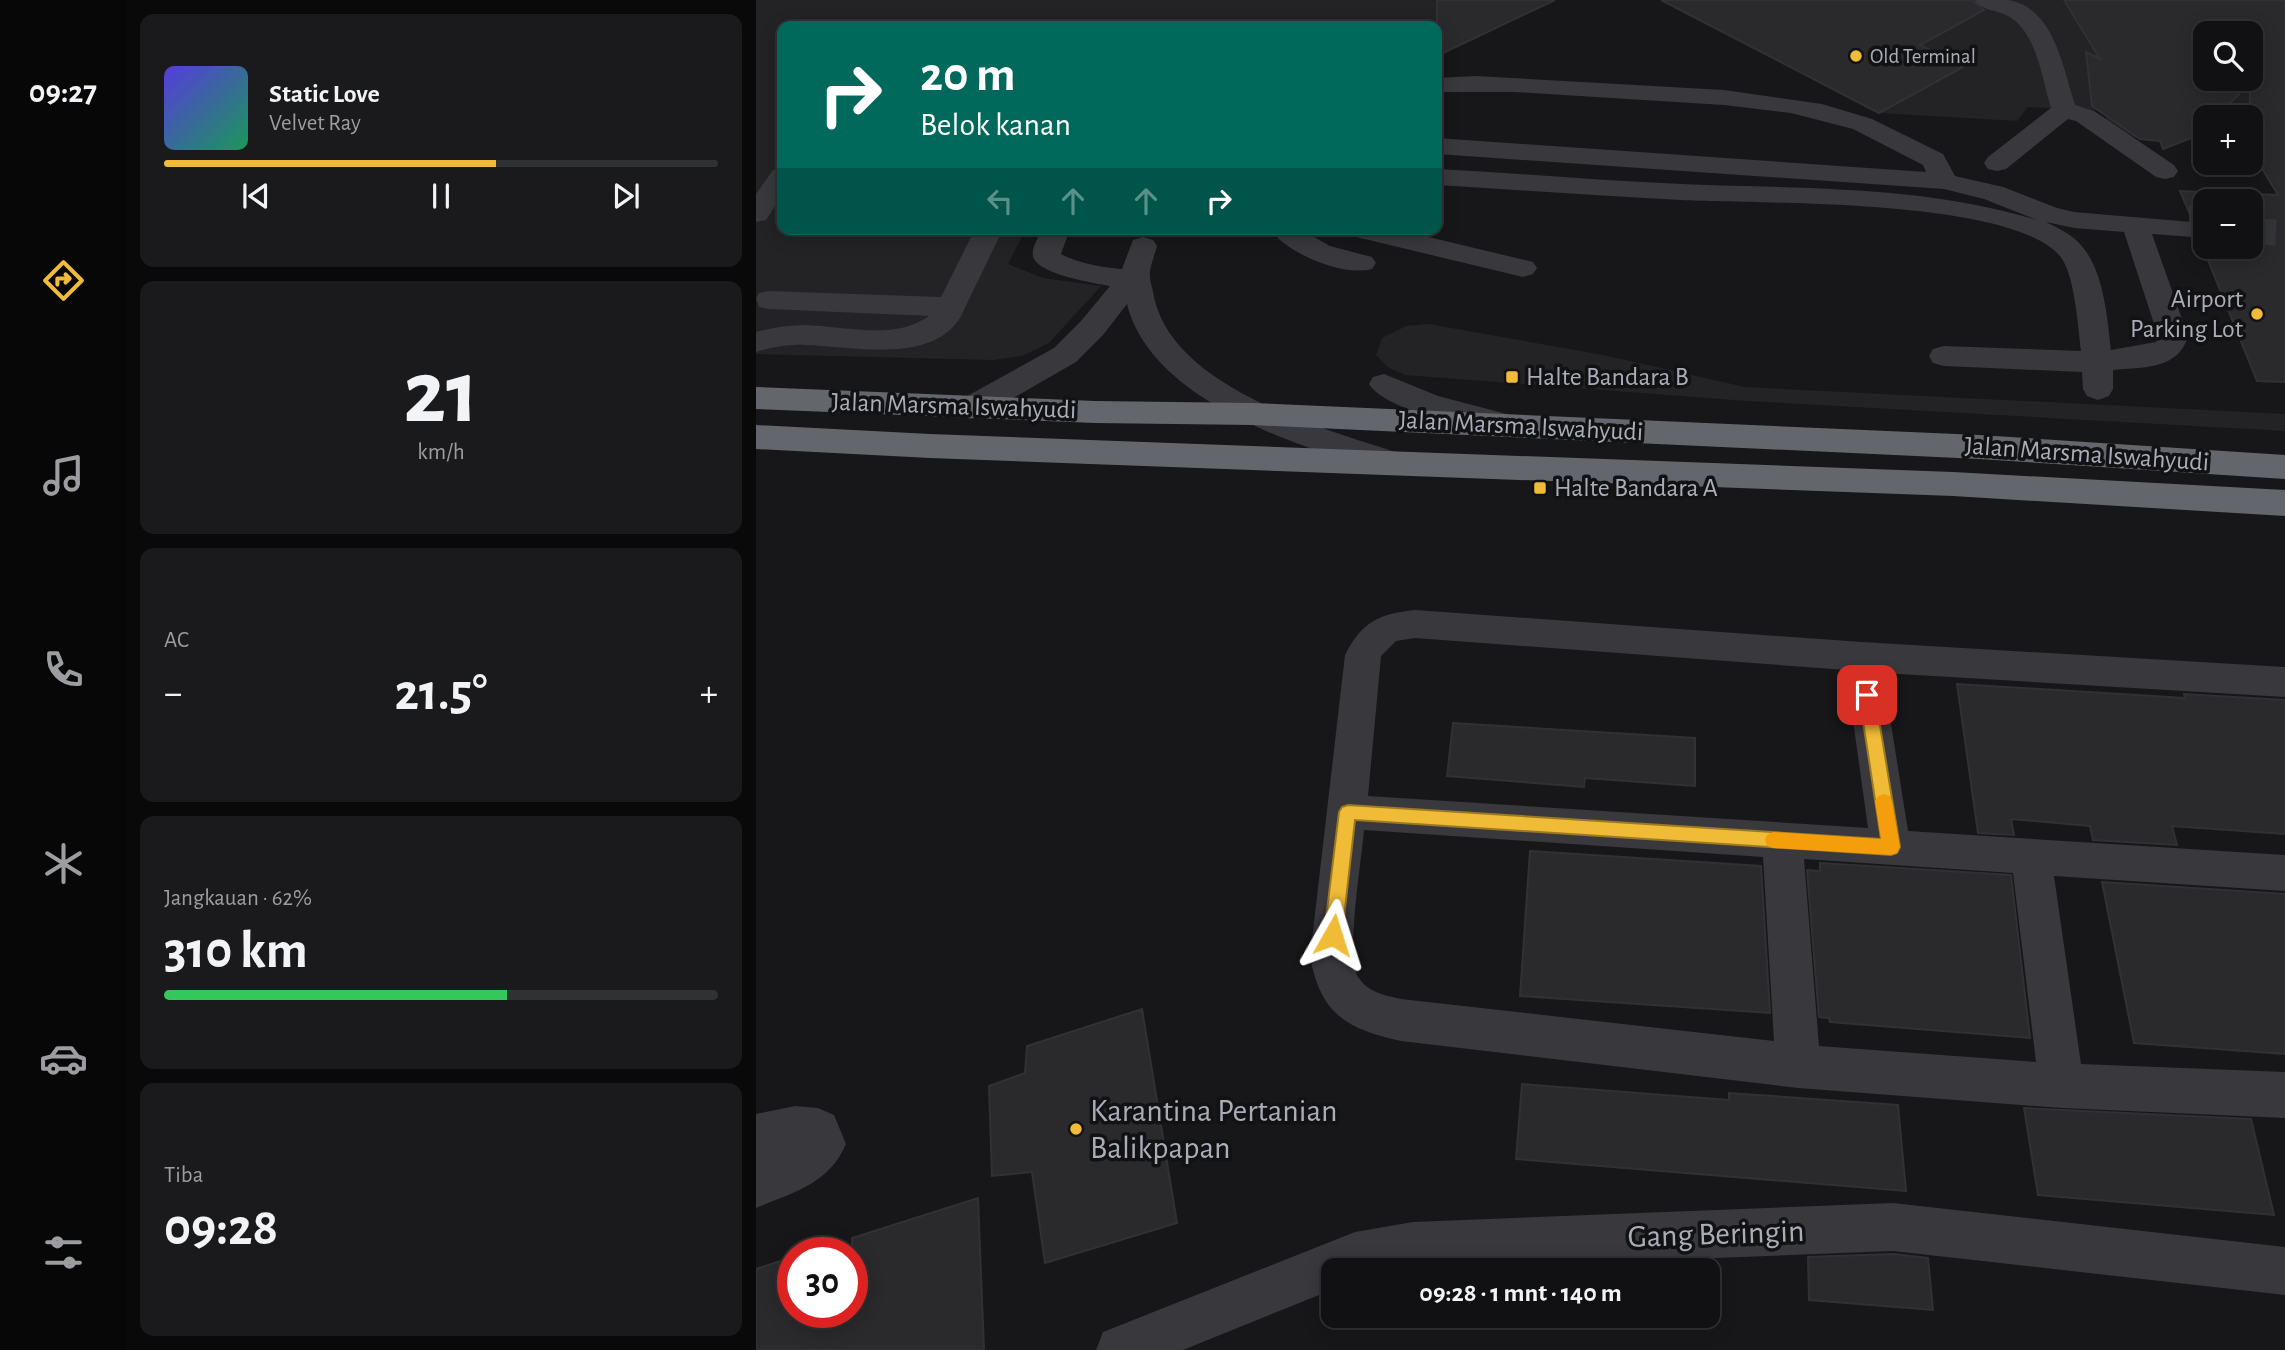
<!DOCTYPE html>
<html lang="id">
<head>
<meta charset="utf-8">
<style>
	:root { --surface:#111113; --page:#1a1a1c; --text:#f1f3f6; --muted:#9c9da0; --line:#303133; --accent:#f0bb37 }
	body { margin:0; font-family:"Alegreya Sans",sans-serif; background:var(--page); color:var(--text); height:100vh; display:flex; flex-direction:column; font-size:26px; white-space:nowrap }
	* { box-sizing:border-box; margin:0 }
	p { font-size:23px; color:var(--muted) }
	.icon { flex:none; width:38px; height:38px; fill:none; stroke:currentColor; stroke-width:2; stroke-linecap:round; stroke-linejoin:round }
	.map { position:relative; flex:1; overflow:hidden }
	.sheet { display:flex; flex-direction:column; gap:14px; padding:14px; background:#09090a; width:630px }
	.sheet>* { flex:none }
	.banner { position:absolute; left:21px; top:21px; width:665px; height:214px; border-radius:14px; box-shadow:0 4px 18px #0003,0 0 0 2px var(--line); background:#00695c; color:#fff; overflow:hidden }
	.fabs { position:absolute; left:1437px; top:21px; display:grid; gap:14px }
	.fabs a { display:grid; place-items:center; width:70px; height:70px; border-radius:14px; background:var(--surface); box-shadow:0 4px 18px #0003,0 0 0 2px var(--line); font-size:35px }
	.speed { position:absolute; left:21px; top:1237px; display:flex; gap:14px; font-size:35px; font-weight:700; text-align:center }
	.speed>* { display:grid; place-content:center; width:91px; height:91px; border-radius:50%; background:var(--surface); box-shadow:0 4px 18px #0003,0 0 0 2px var(--line); line-height:1 }
	.speed .limit { border:10px solid #d22; background:#fff; color:#111 }
	.pin { position:absolute; display:grid; place-items:center; width:60px; height:60px; color:#fff; margin:-30px; border-radius:14px; box-shadow:0 4px 10px #0006 }
	.me { position:absolute; width:77px; margin:-38px; rotate:6deg; stroke-linejoin:round; filter:drop-shadow(0 0 5px #0008) }
	.turn { display:flex; align-items:center; gap:24px; height:147px; padding:0 28px; font-size:32px }
	.turn .icon { width:91px; height:91px; stroke-width:2.5 }
	.turn b { display:block; font-size:49px; line-height:60px }
	.lanes { display:flex; align-items:center; height:66px; padding:0 28px; background:#0003; justify-content:center; gap:35px; direction:ltr }
	.lanes .off { opacity:.35 }
	.big { font-size:52px; font-weight:700; line-height:1.1 }
	.sheet .card { flex:1; display:flex; flex-direction:column; justify-content:center; gap:10px; min-width:0; padding:0 24px; border-radius:14px; background:var(--page) }
	.sheet .dial { align-items:center; gap:0 }
	.dial b { font-size:91px; line-height:1 }
	.song { display:flex; align-items:center; gap:21px }
	.cover { width:84px; height:84px; border-radius:10px; background:linear-gradient(135deg,hsl(250 70% 55%),hsl(150 70% 35%)) }
	.played { height:7px; border-radius:4px; background:linear-gradient(90deg,var(--accent) 60%,var(--line) 60%) }
	.keys { display:flex; justify-content:space-around; direction:ltr }
	.heat { display:flex; justify-content:space-between; align-items:center; font-size:38px; direction:ltr }
	.charge { height:10px; border-radius:5px; background:linear-gradient(90deg,#34c759 62%,var(--line) 0) }
	.trip { position:absolute; left:565px; top:1258px; width:399px; height:70px; border-radius:14px; background:var(--surface); box-shadow:0 4px 18px #0003,0 0 0 2px var(--line); font-weight:700; line-height:70px; text-align:center }
	main { display:flex; flex:1; min-height:0 }
	.menu { display:flex; flex-direction:column; width:126px; justify-content:space-around; align-items:center; background:#070708; color:var(--muted) }
	.menu .icon { width:49px; height:49px }
	.menu .active { color:var(--accent) }
	.menu b { font-size:32px; color:var(--text) }
	.map>svg:first-child { display:block }
</style>
</head>
<body>
<main>
<nav class="menu">
<b>09:27</b>
<svg class="icon active" aria-label="directions" viewBox="0 0 24 24"><path d="M12 3l9 9-9 9-9-9zM9 14v-3h6M13 9l2 2-2 2"/></svg>
<svg class="icon" aria-label="music" viewBox="0 0 24 24"><path d="M9 18V5l10-2v13"/><circle cx="6" cy="18" r="3"/><circle cx="16" cy="16" r="3"/></svg>
<svg class="icon" aria-label="phone" viewBox="0 0 24 24"><path d="M5 4h4l2 5-3 2q2 4 5 5l2-3 5 2v4C11 20 4 13 5 4z"/></svg>
<svg class="icon" aria-label="climate" viewBox="0 0 24 24"><path d="M12 3v18M4 7l16 10M4 17L20 7"/></svg>
<svg class="icon" aria-label="car" viewBox="0 0 24 24"><path d="M5 17H2v-5l4-1 3-4h7l3 4 3 1v5h-3M9 17h6M6 11h13"/><circle cx="7" cy="17" r="2"/><circle cx="17" cy="17" r="2"/></svg>
<svg class="icon" aria-label="filters" viewBox="0 0 24 24"><path d="M4 7h16M4 17h16"/><circle cx="9" cy="7" r="2"/><circle cx="15" cy="17" r="2"/></svg>
</nav>
<section class="sheet">
<div class="card">
<div class="song"><i class="cover"></i><div><b>Static Love</b><p>Velvet Ray</p></div></div>
<div class="played"></div>
<div class="keys"><svg class="icon" aria-label="previous" viewBox="0 0 24 24"><path d="M18 5L8 12l10 7zM5 5v14"/></svg><svg class="icon" aria-label="pause" viewBox="0 0 24 24"><path d="M8 5v14M16 5v14"/></svg><svg class="icon" aria-label="next" viewBox="0 0 24 24"><path d="M6 5l10 7-10 7zM19 5v14"/></svg></div>
</div>
<div class="card dial"><b>21</b><p>km/h</p></div>
<div class="card"><p>AC</p>
<div class="heat"><a>−</a><b class="big">21.5°</b><a>+</a></div>
</div>
<div class="card"><p>Jangkauan · 62%</p><b class="big">310 km</b><div class="charge"></div></div>
<div class="card"><p>Tiba</p><b class="big">09:28</b></div>
</section>
<div class="map">
<svg width="1529" height="1350" viewBox="0 0 1529 1350">
	<rect width="100%" height="100%" fill="#171719"/>
	<path fill="#232326" fill-rule="evenodd" d="M0,0H799L681,56V26H26V229H270L252,264L287,278L345,286L293,343L266,356L237,360L0,354Z
		M905,0H1529L1494,117H1449L1446,132L1441,136L1419,142L1381,138L1366,133L1350,121V116L1355,111L1272,107L1261,121L1123,113ZM1449,33H1494V79H1449Z
		M673,324L847,355L989,387L1529,414V431L991,401L649,375L633,368L620,355L626,338L650,326Z"/>
	<path fill="#2a2a2d" stroke="#313135" stroke-width="2" fill-rule="evenodd" d="M681,0H799L681,56Z
		M905,0H1215L1228,10L1164,45L1207,67L1123,113Z
		M1308,0H1529V382L1501,381L1443,238L1449,236V247H1494V201H1449V221L1436,219L1424,191L1522,195L1494,149V83L1460,117H1449V129L1441,136L1407,149L1404,141L1384,139L1336,106L1330,52L1344,59ZM1449,33H1494V79H1449Z
		M1201,684L1429,698L1428,694L1529,700V834L1416,826L1421,845L1337,840L1334,826L1255,819L1258,835L1222,833Z
		M697,723L939,738V786L829,778L828,787L691,776Z
		M774,851L1005,866L1014,1013L764,996Z
		M1064,863L1255,875L1274,1038L1074,1022L1073,1018L1063,1017L1051,870L1064,871Z
		M1346,882L1529,894V1054L1378,1043Z
		M386,1009L421,1223L289,1263L276,1172L236,1176L233,1086L269,1073L271,1046Z
		M766,1084L973,1100V1093L1142,1105L1150,1191L760,1159Z
		M1268,1108L1495,1119L1518,1215L1282,1195Z
		M222,1198L228,1350H0V1269L37,1257V1312H96V1238Z
		M1137,1254L1172,1258L1177,1310L1053,1300L1052,1257Z"/>
	<g fill="none" stroke-linecap="round" stroke-linejoin="round">
		<path stroke="#343539" stroke-width="26" stroke-dasharray="26 13" stroke-linecap="butt" d="M1433,218H1449
			M1494,231L1529,233"/>
		<path fill="#38383d" fill-rule="evenodd" d="M1218,0C1229,0 1241,0 1252,0C1298,7 1307,68 1319,105L1338,111L1418,165L1422,171L1418,177L1409,179L1400,177L1320,121L1312,119L1250,169L1241,171L1232,169L1228,163L1232,157L1295,108C1286,79 1281,32 1252,16C1242,10 1226,11 1218,0Z
			M720,76L968,90L1066,104L1116,119L1187,154L1199,176L1247,187L1301,208L1318,212L1447,223L1449,226L1447,235L1437,237L1396,234L1432,336C1423,370 1386,367 1357,370V389L1353,396L1342,400L1331,396L1327,389L1326,372L1188,366L1177,363L1173,356L1177,349L1188,346L1325,351C1322,328 1319,270 1302,254C1248,198 1004,204 924,200C843,196 762,190 681,185V169C763,173 844,181 926,184C1045,189 1166,185 1281,220L1228,199L1188,189L681,154V138L1170,172L1167,165L1097,129L1035,113L968,105L758,92H681V78ZM1290,222L1318,228L1368,232L1402,336L1400,342L1355,350C1351,317 1348,267 1322,242C1315,234 1300,227 1290,222Z
			M26,168V195L10,220L0,222V194L17,170Z
			M219,229H247L204,318C174,365 94,346 49,345C32,344 16,347 0,352V332C16,328 32,325 49,325C89,326 138,341 173,316L13,309L3,307L0,298L3,293L13,291L185,297Z
			M286,229H314L305,254C324,264 345,267 366,269L377,240L387,237L397,240L401,246C399,254 395,263 394,272C393,279 397,289 398,297C418,390 572,430 649,455L654,463L649,471L638,475C551,449 396,404 371,304L347,335L320,362L226,416L215,419L204,416L199,408L204,400L298,348L325,321L354,286C338,283 280,274 277,256C275,248 283,237 286,229Z
			M514,229H544L574,246L616,257L620,263L616,269C588,277 531,254 514,229Z
			M588,229H639L777,262L781,268L777,274L767,277L592,235Z
			M628,374L682,396L766,418L771,426L766,434L755,437C722,428 630,412 613,384L617,377Z
			M659,610L1106,642L1529,667V697L1127,673L1152,831L1529,855V891L1298,876L1325,1064L1529,1072V1118L1306,1108L1042,1088L645,1041C590,1029 565,1014 554,957L589,655C606,622 622,614 659,610ZM659,638L1090,670L1112,828L612,796L625,656L640,641ZM608,830L1007,857L1018,1041L645,999C628,995 613,993 602,977C589,957 606,858 608,830ZM1048,859L1257,873L1280,1062L1063,1046Z
			M39,1106L62,1108L78,1115L90,1144C73,1184 38,1192 0,1208V1114Z
			M1137,1203L1529,1247V1295L1137,1251L655,1270H578V1289L427,1350H340L347,1332L599,1232L657,1222Z"/>
		<path fill="#64666e" fill-rule="evenodd" d="M0,387L339,401L497,403L1223,435L1529,455V479L1223,459L497,425L339,423L0,409Z
			M0,425L174,434L1197,472L1529,490V516L1197,496L174,458L0,449Z"/>
	</g>
	<path fill="#f0bb37" stroke="#9c7a24" stroke-width="2" d="M1111,688L1116,690L1119,695L1144,847L1141,853L1135,855L599,820L586,935L584,941L577,943L571,941L568,935L583,812L586,807L592,805L1125,839L1103,695L1105,690Z"/>
	<path fill="#f59e0b" d="M1128,794L1134,796L1136,801L1144,847L1141,853L1135,855L1017,848L1011,846L1009,840L1011,835L1017,832L1125,839L1119,801L1122,796Z"/>
	<g fill="#f0bb37" stroke="#121214" stroke-width="2.5">
		<circle cx="1100" cy="56" r="7"/>
		<circle cx="1501" cy="314" r="7"/>
		<rect x="749" y="370" width="14" height="14" rx="3.5"/>
		<rect x="777" y="481" width="14" height="14" rx="3.5"/>
		<circle cx="320" cy="1129" r="7"/>
	</g>
	<g text-anchor="middle" dominant-baseline="central" stroke-width="7" stroke-linejoin="round" paint-order="stroke">
		<g font-size="21" fill="#a9adb8" stroke="#121214" text-anchor="start">
			<text x="1114" y="56">Old Terminal</text>
		</g>
		<g font-size="26" fill="#a9adb8" stroke="#121214" text-anchor="start">
			<text x="1487" y="299" text-anchor="end">Airport<tspan x="1487" dy="30">Parking Lot</tspan></text>
			<text x="770" y="377">Halte Bandara B</text>
			<text x="798" y="488">Halte Bandara A</text>
		</g>
		<g font-size="26" fill="#a9adb8" stroke="#121214">
			<text transform="translate(198 406) rotate(2)">Jalan Marsma Iswahyudi</text>
			<text transform="translate(765 426) rotate(3)">Jalan Marsma Iswahyudi</text>
			<text transform="translate(1331 454) rotate(4)">Jalan Marsma Iswahyudi</text>
		</g>
		<g font-size="32" fill="#a9adb8" stroke="#121214" text-anchor="start">
			<text x="334" y="1111">Karantina Pertanian<tspan x="334" dy="37">Balikpapan</tspan></text>
		</g>
		<g font-size="32" fill="#a9adb8" stroke="#121214">
			<text transform="translate(960 1234) rotate(-2)">Gang Beringin</text>
		</g>
	</g>
</svg>
<div class="fabs">
<a><svg class="icon" aria-label="search" viewBox="0 0 24 24"><circle cx="10" cy="10" r="6"/><path d="M15 15l6 6"/></svg></a>
<a>+</a>
<a>−</a>
</div>
<div class="speed"><div class="limit">30</div></div>
<div class="pin" style="left:1111px;top:695px;background:#d93025"><svg class="icon" aria-label="arrive" viewBox="0 0 24 24"><path d="M6 21V4h12l-3 4 3 4H6"/></svg></div>
<svg class="me" style="left:577px;top:935px" viewBox="-20 -20 40 40"><path d="M0-17L14 15 0 8-14 15z" fill="#f0bb37" stroke="#fff" stroke-width="4"/></svg>
<div class="trip">09:28 · 1 mnt · 140 m</div>
<div class="banner">
<div class="turn"><svg class="icon" aria-label="right" viewBox="0 0 24 24"><path d="M7 20v-9h11M14 6l5 5-5 5"/></svg><div><b>20 m</b>Belok kanan</div></div>
<div class="lanes"><svg class="icon off" aria-label="left" viewBox="0 0 24 24"><path d="M17 20v-9H6M10 6l-5 5 5 5"/></svg><svg class="icon off" aria-label="ahead" viewBox="0 0 24 24"><path d="M12 20V5M6 11l6-6 6 6"/></svg><svg class="icon off" aria-label="ahead" viewBox="0 0 24 24"><path d="M12 20V5M6 11l6-6 6 6"/></svg><svg class="icon" aria-label="right" viewBox="0 0 24 24"><path d="M7 20v-9h11M14 6l5 5-5 5"/></svg></div>
</div>
</div>
</main>
</body>
</html>
